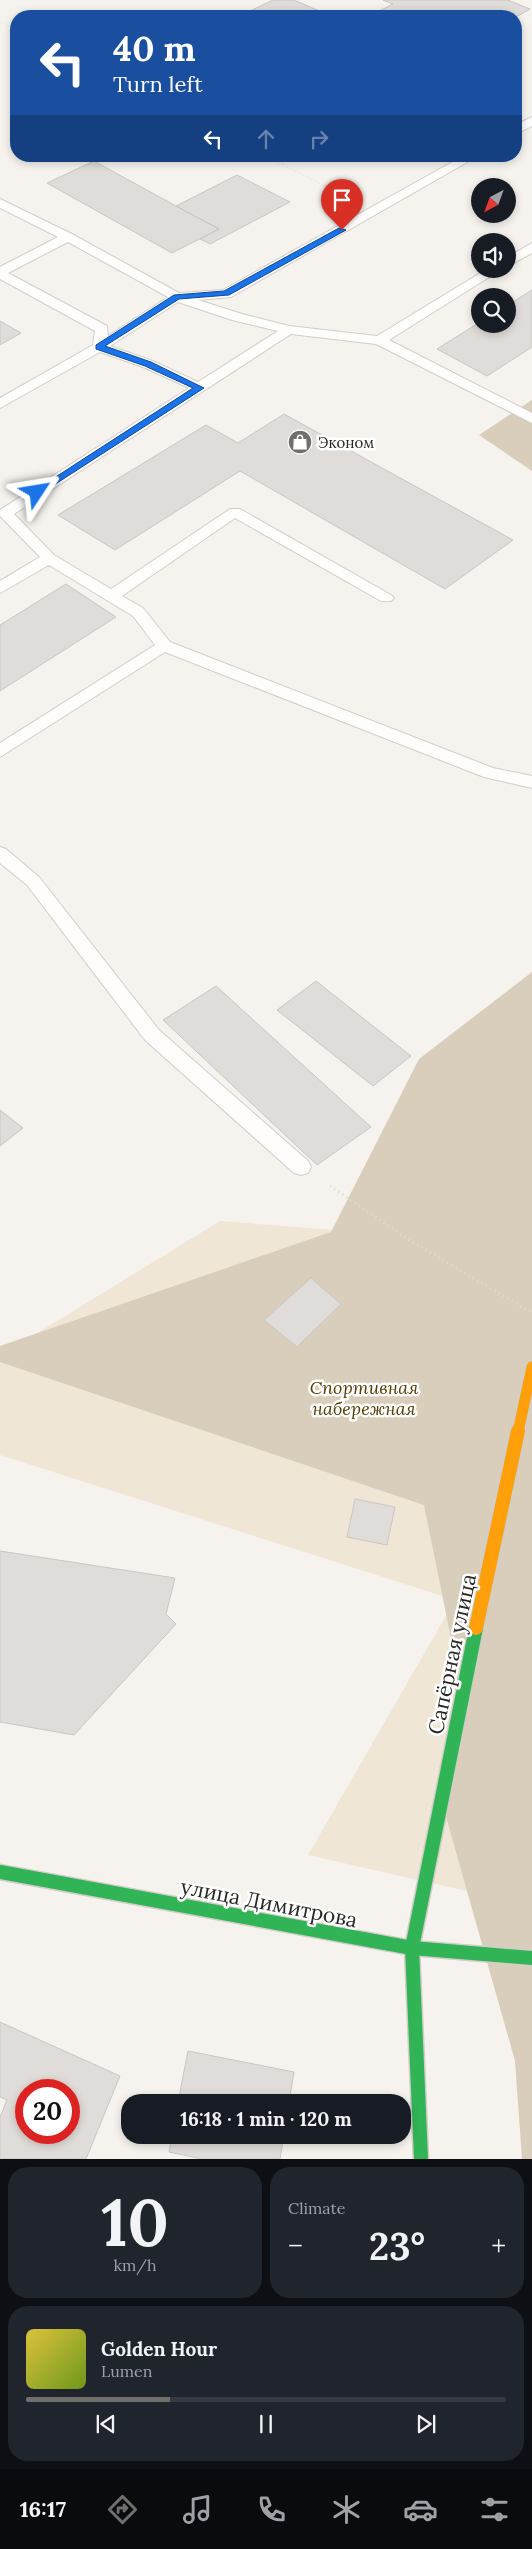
<!DOCTYPE html>
<html lang="en">
<head>
<meta charset="utf-8">
<style>
	:root { --surface:#171b24; --page:#20242c; --text:#f1f3f6; --muted:#9ea1a6; --line:#363941; --accent:#716f6b }
	body { margin:0; font-family:Lora,serif; background:var(--page); color:var(--text); height:100vh; display:flex; flex-direction:column; font-size:19px; white-space:nowrap }
	* { box-sizing:border-box; margin:0 }
	p { font-size:16px; color:var(--muted) }
	.icon { flex:none; width:28px; height:28px; fill:none; stroke:currentColor; stroke-width:2; stroke-linecap:round; stroke-linejoin:round }
	.map { position:relative; height:2159px; overflow:hidden }
	.sheet { display:flex; flex-direction:column; gap:8px; padding:8px; background:#0d0f14; flex:1 }
	.sheet>* { flex:none }
	.hud { position:absolute; left:10px; top:10px; width:512px; height:152px; border-radius:20px; box-shadow:0 2px 8px #0003; background:#1a4fa0; color:#fff; overflow:hidden }
	.needle { width:32px; rotate:221deg }
	.controls { position:absolute; left:471px; top:178px; display:grid; gap:10px }
	.controls a { display:grid; place-items:center; width:45px; height:45px; border-radius:50%; background:var(--surface); box-shadow:0 2px 8px #0003; font-size:25px }
	.speed { position:absolute; left:15px; top:2079px; display:flex; gap:10px; font-size:25px; font-weight:700; text-align:center }
	.speed>* { display:grid; place-content:center; width:65px; height:65px; border-radius:50%; background:var(--surface); box-shadow:0 2px 8px #0003; line-height:1 }
	.speed .limit { border:8px solid #d22; background:#fff; color:#111 }
	.pin { position:absolute; display:grid; place-items:center; width:42px; height:42px; color:#fff; margin:-51px -21px; border-radius:50% 50% 50% 0; rotate:-45deg; box-shadow:0 0 5px #0007 }
	.pin .icon { rotate:45deg }
	.me { position:absolute; width:55px; margin:-28px; rotate:57deg; stroke-linejoin:round; filter:drop-shadow(0 0 4px #0008) }
	.turn { display:flex; align-items:center; gap:18px; height:105px; padding:0 20px; font-size:22px }
	.turn .icon { width:65px; height:65px; stroke-width:2.5 }
	.turn b { display:block; font-size:35px; line-height:42px }
	.lanes { display:flex; align-items:center; height:48px; padding:0 20px; background:#0003; justify-content:center; gap:25px; direction:ltr }
	.lanes .off { opacity:.35 }
	.big { font-size:38px; font-weight:700; line-height:1.1 }
	.sheet .widget { flex:1; display:flex; flex-direction:column; justify-content:center; gap:8px; min-width:0; padding:0 18px; border-radius:20px; background:var(--page) }
	.sheet .dial { align-items:center; gap:0 }
	.dial b { font-size:65px; line-height:1 }
	.song { display:flex; align-items:center; gap:15px }
	.cover { width:60px; height:60px; border-radius:8px; background:linear-gradient(135deg,hsl(50 70% 55%),hsl(80 70% 35%)) }
	.played { height:5px; border-radius:2px; background:linear-gradient(90deg,var(--accent) 30%,var(--line) 30%) }
	.keys { display:flex; justify-content:space-around; direction:ltr }
	.heat { display:flex; justify-content:space-between; align-items:center; font-size:28px; direction:ltr }
	.sheet .tiles { flex:1; display:grid; gap:8px; grid-template-columns:1fr 1fr }
	.widget:last-child { grid-column:span 2 }
	.trip { position:absolute; left:121px; top:2094px; width:290px; height:50px; border-radius:20px; background:var(--surface); box-shadow:0 2px 8px #0003; font-weight:700; line-height:50px; text-align:center }
	.tab-bar { display:flex; height:80px; justify-content:space-around; align-items:center; background:#090b0e; color:var(--muted) }
	.tab-bar .icon { width:35px; height:35px }
	.tab-bar .active { color:var(--accent) }
	.tab-bar b { font-size:22px; color:var(--text) }
	.map>svg:first-child { display:block }
</style>
</head>
<body>
<div class="map">
<svg width="532" height="2159" viewBox="0 0 532 2159">
	<rect width="100%" height="100%" fill="#f6f3ee"/>
	<path fill="#efe6d6" d="M532,1044V1906L308,1855L455,1600L0,1455V1356L220,1221L361,1232Z"/>
	<path fill="#d8cebb" d="M532,400V471L479,435Z
		M532,972V2159H522L515,2061L441,1799L458,1673L424,1505L0,1362V1346L331,1232L419,1059Z"/>
	<path fill="#dfdcd9" stroke="#c9c7c3" fill-rule="evenodd" d="M273,0H294L331,16H249L244,14Z
		M383,0H508L530,9L516,17L369,16L393,4Z
		M94,161L176,206L219,229L172,253L47,183Z
		M237,175L290,202L210,244L200,239L219,229L176,206Z
		M532,290V347L487,376L437,349L480,322L508,324V305Z
		M0,321L21,333L0,345Z
		M284,414L513,540L445,589L240,471L115,550L58,515L206,425L238,443Z
		M66,584L116,617L0,691V625Z
		M316,981L411,1056L373,1086L277,1010Z
		M216,986L371,1127L317,1165L163,1020Z
		M0,1110L23,1128L0,1146Z
		M311,1278L341,1304L297,1347L264,1320Z
		M355,1499L395,1507L387,1545L347,1537Z
		M0,1551L175,1578L166,1614L176,1624L74,1735L0,1722Z
		M0,2022L120,2076L86,2159H0V2117L7,2100L0,2097ZM26,2090H69V2132H26Z
		M188,2051L294,2072L289,2102H178Z
		M172,2135H284L280,2159H202L169,2152Z"/>
	<g fill="none" stroke-linecap="round" stroke-linejoin="round">
		<g stroke="#d1ceca" stroke-width="2">
			<path id="lane" d="M532,117V126L516,134V125Z
				M463,156H478L231,297L198,300L242,314L289,326L377,336L487,269H502L389,340L532,413V423L376,344L291,334L14,514L54,555L111,589L230,509H240L391,595L394,598L391,601H381L235,518L122,596L143,608L170,642L493,768L532,776V788L484,777L165,652L0,757V743L155,645L133,616L49,565L0,593V581L40,557L0,516V510L189,388L143,367L100,352L0,408V398L93,345L95,331L0,279V267L58,237L0,208V199L72,234L179,293L223,290ZM68,242L168,297L108,336L107,326L8,273ZM178,302L232,320L278,331L198,382L153,361L110,346Z
				M532,243V253L508,266V257Z
				M0,847L6,849L39,877L159,1030L308,1161L311,1167L308,1173L301,1175L294,1173L145,1040L27,885L0,863Z"/>
		</g>
		<g stroke="#d1ceca" stroke-width="17">
			<path id="fast" d="M0,1872L412,1948L532,1958
				M421,2159L412,1948L476,1628"/>
		</g>
		<g stroke="#d1ceca" stroke-width="14">
			<path id="slow-far1" d="M518,1432L532,1367"/>
		</g>
		<g stroke="#d1ceca" stroke-width="17">
			<path id="slow" d="M476,1628L518,1431"/>
		</g>
		<path stroke="#dcdad9" stroke-width="2" stroke-dasharray="0.5 2.5" stroke-linecap="butt" d="M0,22L16,30
			M266,156L341,194"/>
		<path stroke="#dcdad9" stroke-width="3" stroke-dasharray="1 4" stroke-linecap="butt" d="M330,1186L408,1239L532,1313"/>
		<use href="#lane" fill="#fefdfc" fill-rule="evenodd"/>
		<use href="#fast" stroke="#30b455" stroke-width="14"/>
		<use href="#slow-far1" stroke="#ff9f0a" stroke-width="11"/>
		<use href="#slow" stroke="#ff9f0a" stroke-width="14"/>
	</g>
	<path fill="#1a73e8" stroke="#114b97" d="M339,228L346,230L229,295L179,299L105,346L151,362L204,388L40,494H34V491L193,388L145,366L96,349V345L174,295L224,291Z"/>
	<defs>
		<g id="shop-disc" transform="scale(1.25)"><circle r="9.5" fill="#716f6b" stroke="#fff"/><path d="M-5-2.5h2.3a2.7 3.5 0 0 1 5.4 0H5L5.5 6h-11ZM-1.5-2.5h3a1.5 2.3 0 0 0-3 0Z" fill="#fff"/></g>
	</defs>
	<g fill-rule="evenodd">
		<use href="#shop-disc" x="300" y="442"/>
	</g>
	<g text-anchor="middle" dominant-baseline="central" stroke-width="5" stroke-linejoin="round" paint-order="stroke">
		<g font-size="15" fill="#292825" stroke="#fff" text-anchor="start">
			<text x="318" y="442">Эконом</text>
		</g>
		<g font-size="18" font-style="italic" fill="#563d03" stroke="#fff">
			<text x="364" y="1387">Спортивная<tspan x="364" dy="21">набережная</tspan></text>
		</g>
		<g font-size="21" fill="#292825" stroke="#fff">
			<text transform="translate(452 1654) rotate(-78)">Сапёрная улица</text>
			<text transform="translate(269 1903) rotate(11)">улица Димитрова</text>
		</g>
	</g>
</svg>
<div class="controls">
<a><svg class="needle" viewBox="-14 -14 28 28"><path d="M0-13l5 13h-10z" fill="#e53935"/><path d="M0 13l5-13h-10z" fill="#9ea1a6"/></svg></a>
<a><svg class="icon" aria-label="sound" viewBox="0 0 24 24"><path d="M4 9h4l5-4v14l-5-4H4zM17 9q2 3 0 6"/></svg></a>
<a><svg class="icon" aria-label="search" viewBox="0 0 24 24"><circle cx="10" cy="10" r="6"/><path d="M15 15l6 6"/></svg></a>
</div>
<div class="speed"><div class="limit">20</div></div>
<div class="pin" style="left:342px;top:230px;background:#d93025"><svg class="icon" aria-label="arrive" viewBox="0 0 24 24"><path d="M6 21V4h12l-3 4 3 4H6"/></svg></div>
<svg class="me" style="left:37px;top:492px" viewBox="-20 -20 40 40"><path d="M0-17L14 15 0 8-14 15z" fill="#1a73e8" stroke="#fff" stroke-width="4"/></svg>
<div class="trip">16:18 · 1 min · 120 m</div>
<div class="hud">
<div class="turn"><svg class="icon" aria-label="left" viewBox="0 0 24 24"><path d="M17 20v-9H6M10 6l-5 5 5 5"/></svg><div><b>40 m</b>Turn left</div></div>
<div class="lanes"><svg class="icon" aria-label="left" viewBox="0 0 24 24"><path d="M17 20v-9H6M10 6l-5 5 5 5"/></svg><svg class="icon off" aria-label="ahead" viewBox="0 0 24 24"><path d="M12 20V5M6 11l6-6 6 6"/></svg><svg class="icon off" aria-label="right" viewBox="0 0 24 24"><path d="M7 20v-9h11M14 6l5 5-5 5"/></svg></div>
</div>
</div>
<section class="sheet">
<div class="tiles">
<div class="widget dial"><b>10</b><p>km/h</p></div>
<div class="widget"><p>Climate</p>
<div class="heat"><a>−</a><b class="big">23°</b><a>+</a></div>
</div>
<div class="widget">
<div class="song"><i class="cover"></i><div><b>Golden Hour</b><p>Lumen</p></div></div>
<div class="played"></div>
<div class="keys"><svg class="icon" aria-label="previous" viewBox="0 0 24 24"><path d="M18 5L8 12l10 7zM5 5v14"/></svg><svg class="icon" aria-label="pause" viewBox="0 0 24 24"><path d="M8 5v14M16 5v14"/></svg><svg class="icon" aria-label="next" viewBox="0 0 24 24"><path d="M6 5l10 7-10 7zM19 5v14"/></svg></div>
</div>
</div>
</section>
<nav class="tab-bar">
<b>16:17</b>
<svg class="icon active" aria-label="directions" viewBox="0 0 24 24"><path d="M12 3l9 9-9 9-9-9zM9 14v-3h6M13 9l2 2-2 2"/></svg>
<svg class="icon" aria-label="music" viewBox="0 0 24 24"><path d="M9 18V5l10-2v13"/><circle cx="6" cy="18" r="3"/><circle cx="16" cy="16" r="3"/></svg>
<svg class="icon" aria-label="phone" viewBox="0 0 24 24"><path d="M5 4h4l2 5-3 2q2 4 5 5l2-3 5 2v4C11 20 4 13 5 4z"/></svg>
<svg class="icon" aria-label="climate" viewBox="0 0 24 24"><path d="M12 3v18M4 7l16 10M4 17L20 7"/></svg>
<svg class="icon" aria-label="car" viewBox="0 0 24 24"><path d="M5 17H2v-5l4-1 3-4h7l3 4 3 1v5h-3M9 17h6M6 11h13"/><circle cx="7" cy="17" r="2"/><circle cx="17" cy="17" r="2"/></svg>
<svg class="icon" aria-label="filters" viewBox="0 0 24 24"><path d="M4 7h16M4 17h16"/><circle cx="9" cy="7" r="2"/><circle cx="15" cy="17" r="2"/></svg>
</nav>
</body>
</html>
